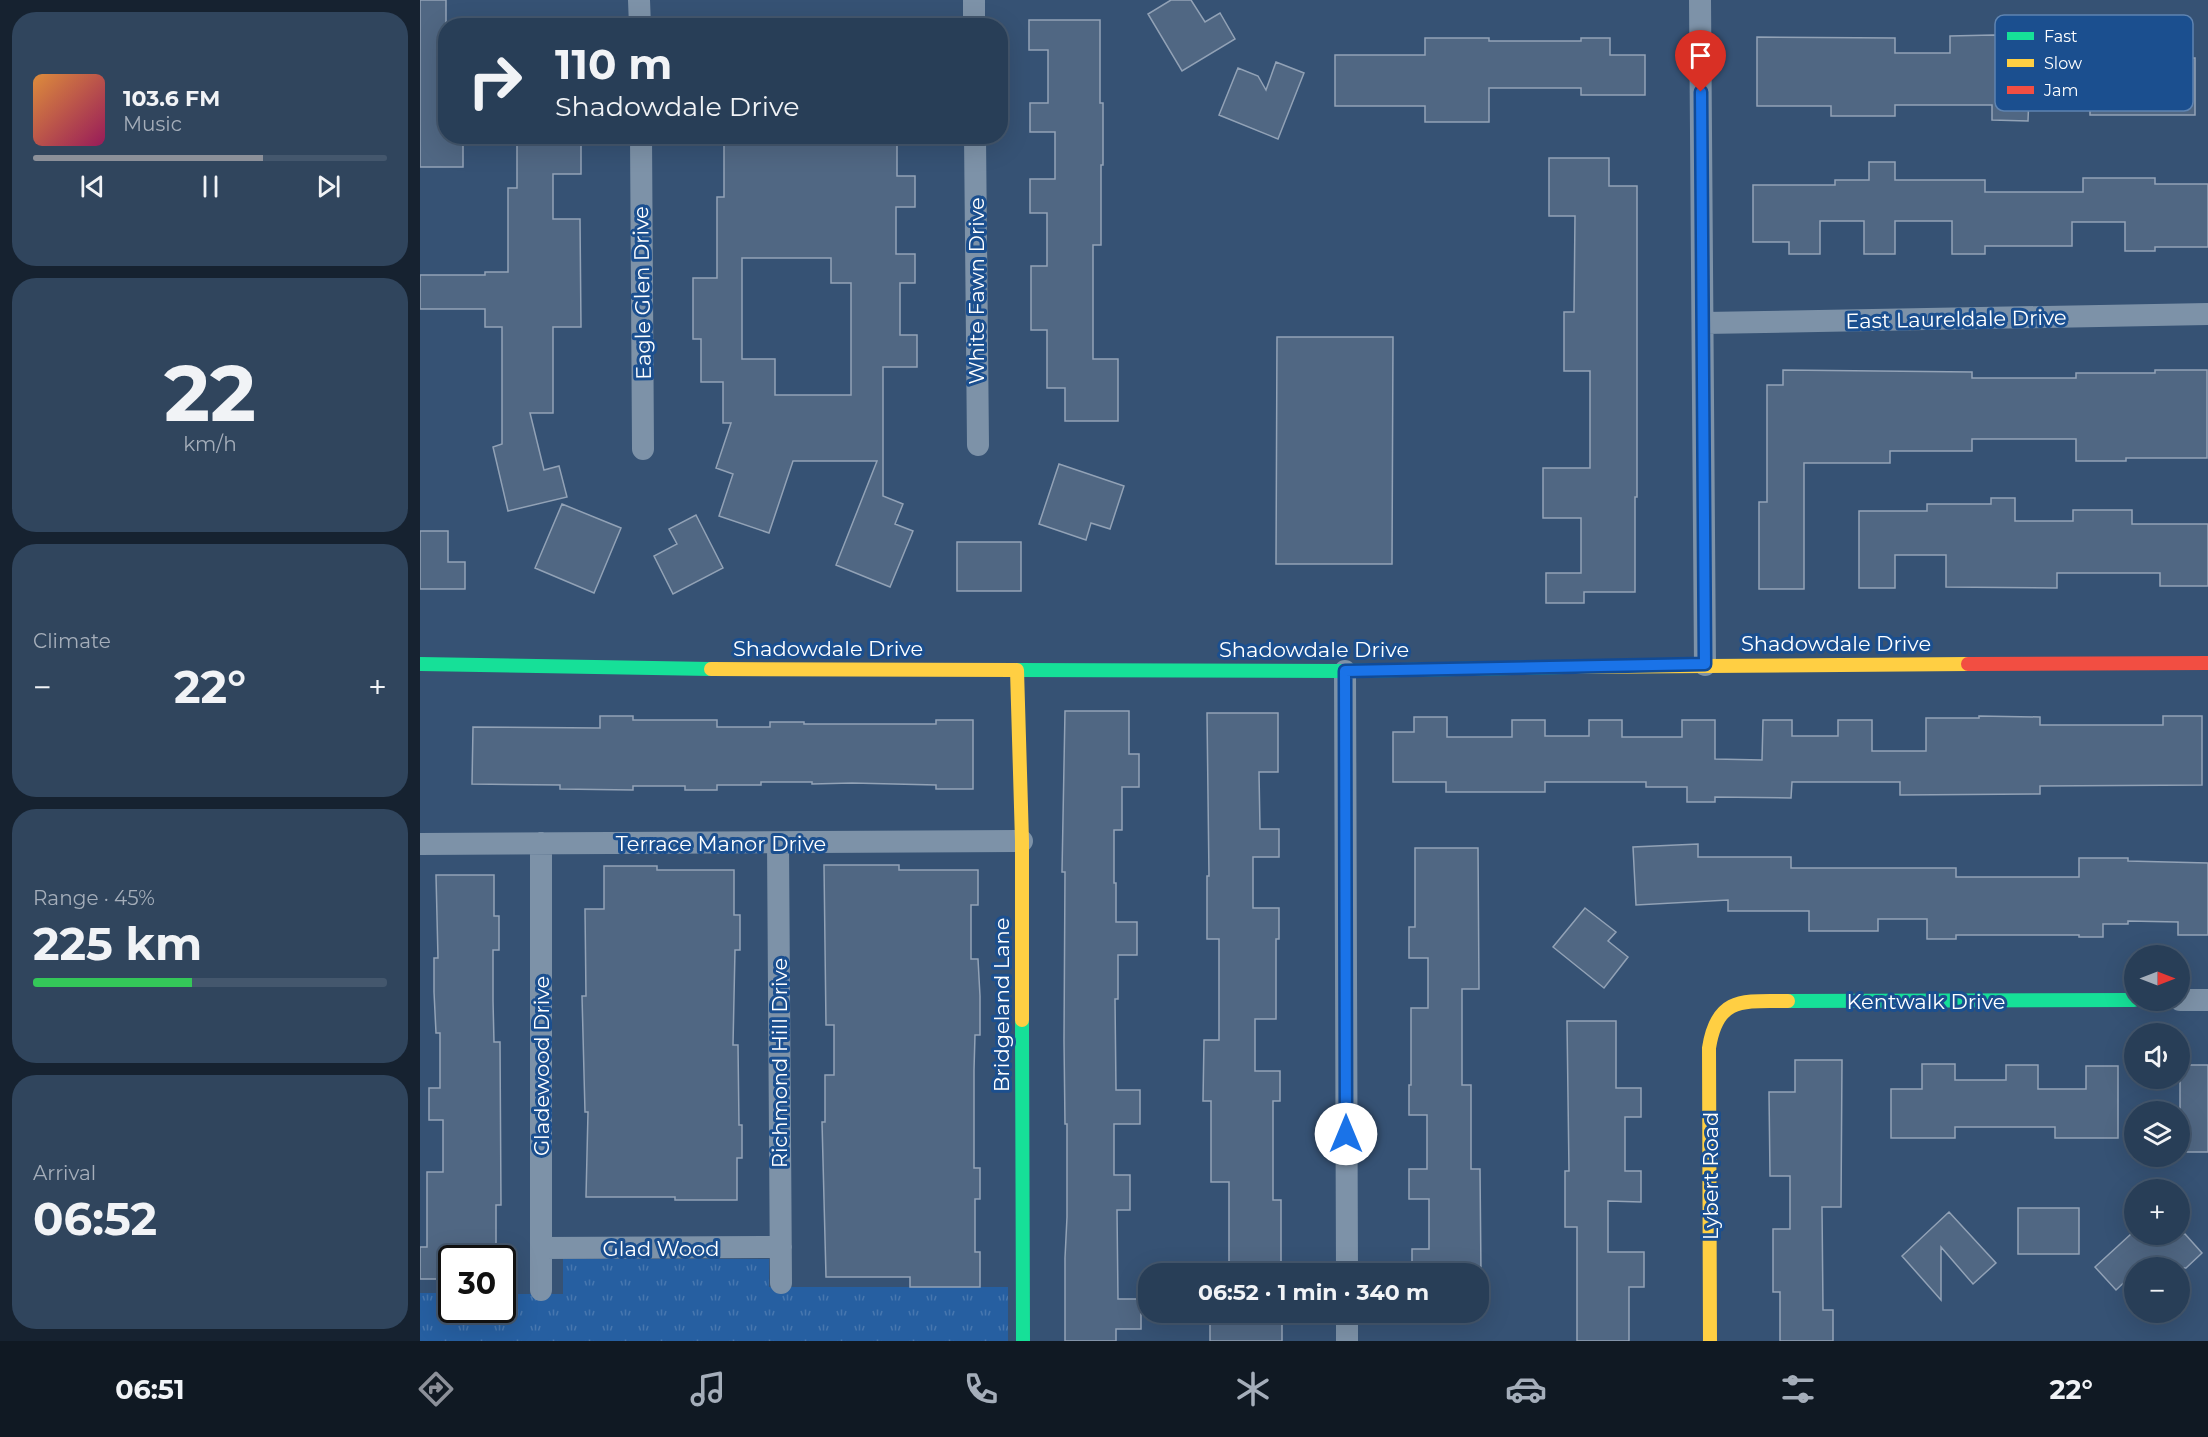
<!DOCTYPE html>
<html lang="en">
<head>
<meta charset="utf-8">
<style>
	:root { --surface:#283e57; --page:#30455d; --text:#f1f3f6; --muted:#a5aeba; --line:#44576d; --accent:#8c9099 }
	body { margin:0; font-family:Montserrat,sans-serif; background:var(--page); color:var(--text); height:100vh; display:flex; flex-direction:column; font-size:22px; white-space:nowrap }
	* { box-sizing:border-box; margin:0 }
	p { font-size:20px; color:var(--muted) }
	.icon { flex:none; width:33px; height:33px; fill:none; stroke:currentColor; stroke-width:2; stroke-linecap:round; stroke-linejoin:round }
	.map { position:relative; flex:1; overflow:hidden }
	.details { display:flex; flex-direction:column; gap:12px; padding:12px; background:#162230; width:420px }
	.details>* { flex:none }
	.guide { position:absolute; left:18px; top:18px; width:570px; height:126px; border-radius:24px; box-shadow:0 6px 24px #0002,0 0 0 2px var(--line); background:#283e57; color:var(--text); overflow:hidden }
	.needle { width:39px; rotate:90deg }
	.buttons { position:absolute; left:1704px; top:945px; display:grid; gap:12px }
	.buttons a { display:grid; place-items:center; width:66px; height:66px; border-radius:50%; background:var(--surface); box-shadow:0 6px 24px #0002,0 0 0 2px var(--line); font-size:30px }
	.speed { position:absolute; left:18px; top:1245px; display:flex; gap:12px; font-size:30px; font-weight:700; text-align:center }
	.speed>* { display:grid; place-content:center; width:78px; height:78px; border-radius:50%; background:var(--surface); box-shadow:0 6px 24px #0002,0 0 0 2px var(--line); line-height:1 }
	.speed .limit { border:3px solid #111; border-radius:9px; background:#fff; color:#111 }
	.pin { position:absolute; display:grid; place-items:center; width:51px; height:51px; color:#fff; margin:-62px -26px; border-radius:50% 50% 50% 0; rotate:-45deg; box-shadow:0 0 6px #0007 }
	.pin .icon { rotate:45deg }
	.me { position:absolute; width:66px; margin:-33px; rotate:0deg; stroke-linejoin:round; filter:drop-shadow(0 0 4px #0008) }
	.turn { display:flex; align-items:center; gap:21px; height:126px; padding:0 18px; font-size:27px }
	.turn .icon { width:78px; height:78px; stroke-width:2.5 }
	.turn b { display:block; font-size:42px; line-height:51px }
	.big { font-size:45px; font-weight:700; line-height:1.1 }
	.details .card { flex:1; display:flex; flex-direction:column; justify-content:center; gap:9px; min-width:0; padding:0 21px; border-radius:24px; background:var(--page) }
	.details .dial { align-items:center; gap:0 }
	.dial b { font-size:78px; line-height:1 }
	.song { display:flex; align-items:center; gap:18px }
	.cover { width:72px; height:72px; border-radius:9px; background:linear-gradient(135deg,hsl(30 70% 55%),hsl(330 70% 35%)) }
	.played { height:6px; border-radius:3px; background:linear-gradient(90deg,var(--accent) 65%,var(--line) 65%) }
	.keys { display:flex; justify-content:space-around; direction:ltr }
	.heat { display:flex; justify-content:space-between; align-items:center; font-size:33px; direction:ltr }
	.charge { height:9px; border-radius:4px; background:linear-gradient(90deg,#34c759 45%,var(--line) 0) }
	.trip { position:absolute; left:718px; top:1263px; width:351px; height:60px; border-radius:24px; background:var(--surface); box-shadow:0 6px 24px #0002,0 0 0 2px var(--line); font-weight:700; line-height:60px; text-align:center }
	.menu { display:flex; height:96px; justify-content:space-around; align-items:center; background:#101923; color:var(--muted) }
	.menu .icon { width:42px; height:42px }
	.menu .on { color:var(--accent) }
	.menu b { font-size:27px; color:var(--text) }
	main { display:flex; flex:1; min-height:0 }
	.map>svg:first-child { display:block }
</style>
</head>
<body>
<main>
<section class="details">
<div class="card">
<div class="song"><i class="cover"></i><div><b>103.6 FM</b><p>Music</p></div></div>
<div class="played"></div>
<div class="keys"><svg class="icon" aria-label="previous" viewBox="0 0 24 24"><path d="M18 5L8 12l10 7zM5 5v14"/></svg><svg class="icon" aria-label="pause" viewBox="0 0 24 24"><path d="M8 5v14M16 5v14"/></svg><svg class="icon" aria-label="next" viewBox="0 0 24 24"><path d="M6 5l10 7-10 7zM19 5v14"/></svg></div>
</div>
<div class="card dial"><b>22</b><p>km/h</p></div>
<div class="card"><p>Climate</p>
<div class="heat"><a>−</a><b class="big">22°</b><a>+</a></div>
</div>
<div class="card"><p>Range · 45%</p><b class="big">225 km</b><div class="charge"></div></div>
<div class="card"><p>Arrival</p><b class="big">06:52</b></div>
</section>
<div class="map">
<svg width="1788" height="1341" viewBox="0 0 1788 1341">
	<defs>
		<pattern id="park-tufts" width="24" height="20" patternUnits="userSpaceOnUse" patternTransform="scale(1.5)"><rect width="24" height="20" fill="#265fa1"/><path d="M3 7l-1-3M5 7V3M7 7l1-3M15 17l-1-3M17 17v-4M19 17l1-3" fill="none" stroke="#4777af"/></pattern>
	</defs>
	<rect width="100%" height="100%" fill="#365274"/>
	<path fill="url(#park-tufts)" d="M143,1259H349V1287H588V1341H0V1293H31L32,1310H82L83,1294H143Z"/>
	<path fill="#506783" stroke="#92a2b6" stroke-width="1.5" fill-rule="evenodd" d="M0,0H26V136H43V167H0Z
		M751,0H771L785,22L800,13L815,39L762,71L728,14Z
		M609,20H680V103H683V165H681V245H673V359H698V421H645V388H627V330H611V266H627V213H610V179H635V132H610V103H628V50H609Z
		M1573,35L1651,37V35H1678V55H1712V58H1775V115H1670V106H1651V97L1609,95L1608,121L1572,120V105H1475V116H1411V106H1337V37L1475,38V53H1530V36Z
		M1005,38H1069V41H1161V38H1190V55H1225V95H1161V88H1069V122H1005V106H915V55H1005Z
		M856,62L884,73L858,139L799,115L818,68L838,76L846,90Z
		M97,136H142V144H161V174H133V219H160L161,327H133V413H110L124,470L139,466L147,497L88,511L73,447L82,444V327H65V309H0V275H65V272H88V188H97Z
		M304,136H377V140H477V176H495V207H476V254H495V283H480V335H497V367H463V496L483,504L475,524L493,531L470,587L416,565L457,461H373L349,533L299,516L313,474L296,468L311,423H303V382H281V339H273V278H297V197H304ZM322,258H411V283H431V395H355V359H322Z
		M1129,158H1189V186H1217V497H1215V592H1164V603H1126V573H1161V518H1123V468H1170V371H1144V312H1154L1155,216H1129Z
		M1449,162H1475V180H1565V192H1663V178H1735V184H1788V247H1735V251H1705V222H1652V246H1565V254H1532V221H1475V254H1444V221H1400V254H1369V242H1333V185H1415V180H1449Z
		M857,337H973L972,564H856Z
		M1363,370L1552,372V378H1656V373H1735V370H1787V458H1706V461H1656V439H1552V451H1470V463H1384V589H1339V502H1347V385H1363Z
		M639,464L704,486L690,529L671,523L666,540L619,524Z
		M1571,498H1595V521H1653V510H1712V524H1788V586H1740V573H1637V588L1526,587V555H1475V588H1439V511H1507V504H1571Z
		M142,504L201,528L174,593L115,568Z
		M276,515L303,568L253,594L234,556L257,544L249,529Z
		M0,531H28V562H45V589H0Z
		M537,542H601V591H537Z
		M645,711H709V754H719V787H702V830H694V883H696V922H717V955H698V999H695L696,1090H720V1124H694V1175H710V1210H697L698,1299H721V1329H696V1341H645V1258L647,1217V1124H645L644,1041L645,872H642Z
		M787,713H858V772H839L840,829H859V857H833V908H859V939H856V1019H835V1071H860V1101H853V1200H861V1264H809V1182H791V1101H783L784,1040H799V939H787V876H789Z
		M180,716H213V720H297V727H350V722H384V724H516V720H553V789H516V785L432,783L392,784V782H341V785H297V790H265V786H213V790L140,789V785L52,784L53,727L180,728Z
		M1559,716L1620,717V725H1743V716H1782V785L1620,786V794L1480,795V782H1372L1371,798L1295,797V802H1267V787H1226V782H1125V792H1026V782H973V732H994V717H1027V737H1092V720H1125V736H1169V720H1202V737H1262V720H1295V759L1342,760L1343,720H1372V736H1418V720H1452V751H1506V718H1559Z
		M1278,844V857H1371V868H1536V877H1659V858H1708V861L1788,863V935H1758V922L1708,921V924H1683V937H1659V935H1536V939H1507V919H1458V931H1389V911H1308V900L1216,905L1213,847Z
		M995,848H1058L1059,989H1042V1085H1051V1169H1060L1061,1274H992V1249H1009V1199H989V1169H1007V1115H989V1085H991V1008H1008V958H989V927H995Z
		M404,865H479V870H558V905H551V959H558L560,996V1035H555L554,1070V1168H560V1199H555V1252H560V1287H490V1277H406L402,1122H405V1075H414V1025H406Z
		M184,866H237V870H314V915H320V950H315L313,1045H318L319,1125H322V1158H317V1200H255V1197H166L168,1112H165L162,996H166L165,909H184Z
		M16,875H74V916H79V950H73V1001L74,1042H80L81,1205H76V1258H32V1279H0V1247H7V1172H23V1120H9V1088H20V1033H16L14,992V958H18Z
		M1165,908L1196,932L1188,941L1208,957L1184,988L1133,947Z
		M1147,1021H1196V1088H1221V1117H1205V1171H1221V1202L1188,1201V1252H1224V1287H1209V1341H1157V1227H1145V1171H1149Z
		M1375,1060H1422L1421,1207H1402L1403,1310H1413V1341H1360V1292H1353V1229H1370V1176H1350L1349,1092H1375Z
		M1502,1064H1535V1080H1586V1065H1618V1089H1666V1066H1698V1138H1635V1127H1535V1138H1471V1089H1502Z
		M1760,1065H1788V1152H1760Z
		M1598,1208H1659V1254H1598Z
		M1529,1212L1576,1263L1553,1284L1521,1247V1300L1482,1256Z
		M1711,1234H1765L1782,1253L1766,1268H1722V1266L1714,1268V1273L1696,1290L1675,1267Z
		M790,1312H862V1341H790Z"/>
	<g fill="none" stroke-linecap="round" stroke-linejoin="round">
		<path stroke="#7d92a8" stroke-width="22" d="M219,0L220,26
			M554,0V26
			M1280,0L1285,665
			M221,136L223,449
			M555,136L558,445
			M1284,323L1788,314
			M925,671L927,1274
			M121,843V1290
			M358,843L361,1283
			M0,844L602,841
			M1760,1000H1788
			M121,1248L361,1247
			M927,1312V1341"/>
		<path stroke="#16e098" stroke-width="14" d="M0,664L291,669
			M595,670L925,671L1144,667
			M1368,1001L1714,1000
			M602,1020L603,1341"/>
		<path stroke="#ffcf43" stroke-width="14" d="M1144,667L1548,664
			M291,669L595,670
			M597,670L602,841V1020
			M1290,1341L1289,1048C1297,996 1323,1001 1368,1001"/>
		<path stroke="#f24e42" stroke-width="14" d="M1548,664L1788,663"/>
	</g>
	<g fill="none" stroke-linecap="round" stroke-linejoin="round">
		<g stroke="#114b97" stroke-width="15">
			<path id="route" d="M926,1134L925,671L1285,664L1281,92"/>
		</g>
		<use href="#route" stroke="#1a73e8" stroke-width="10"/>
	</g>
	<g text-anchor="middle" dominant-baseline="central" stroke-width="6" stroke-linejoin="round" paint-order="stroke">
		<g font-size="21" fill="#fff" stroke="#1b4f8f">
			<text transform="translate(556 291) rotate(-90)">White Fawn Drive</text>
			<text transform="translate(222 293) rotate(-91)">Eagle Glen Drive</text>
			<text transform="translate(1536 319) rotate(-1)">East Laureldale Drive</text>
			<text x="1416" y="643">Shadowdale Drive</text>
			<text x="408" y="648">Shadowdale Drive</text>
			<text x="894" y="649">Shadowdale Drive</text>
			<text x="301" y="843">Terrace Manor Drive</text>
			<text x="1506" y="1001">Kentwalk Drive</text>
			<text transform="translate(581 1005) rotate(-90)">Bridgeland Lane</text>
			<text transform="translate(359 1063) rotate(-90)">Richmond Hill Drive</text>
			<text transform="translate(121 1066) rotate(-90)">Gladewood Drive</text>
			<text transform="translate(1290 1176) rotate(-90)">Lybert Road</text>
			<text x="241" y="1248">Glad Wood</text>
		</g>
	</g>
	<rect x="1575" y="15" width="198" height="96" rx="9" fill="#1b4f8f" stroke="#5f84b1" stroke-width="1.5"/>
	<rect x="1587" y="32" width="27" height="8" fill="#16e098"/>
	<rect x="1587" y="59" width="27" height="8" fill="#ffcf43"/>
	<rect x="1587" y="86" width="27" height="8" fill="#f24e42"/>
	<g font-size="16" fill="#fff">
		<text x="1624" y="42">Fast</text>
		<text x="1624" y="69">Slow</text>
		<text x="1624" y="96">Jam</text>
	</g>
</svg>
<div class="buttons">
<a><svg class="needle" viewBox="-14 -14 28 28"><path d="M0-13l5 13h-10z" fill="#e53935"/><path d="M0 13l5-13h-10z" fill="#a5aeba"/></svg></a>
<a><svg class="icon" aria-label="sound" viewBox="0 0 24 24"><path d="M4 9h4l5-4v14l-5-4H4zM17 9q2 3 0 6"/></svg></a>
<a><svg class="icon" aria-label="layers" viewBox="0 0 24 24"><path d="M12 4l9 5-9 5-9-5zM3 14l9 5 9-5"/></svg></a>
<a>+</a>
<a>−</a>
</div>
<div class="speed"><div class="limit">30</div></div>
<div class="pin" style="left:1281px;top:92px;background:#d93025"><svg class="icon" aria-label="arrive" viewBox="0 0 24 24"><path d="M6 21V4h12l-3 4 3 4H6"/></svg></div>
<svg class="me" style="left:926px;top:1134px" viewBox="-20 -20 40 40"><circle r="19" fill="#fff"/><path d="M0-13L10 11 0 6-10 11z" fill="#1a73e8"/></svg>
<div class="trip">06:52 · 1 min · 340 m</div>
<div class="guide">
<div class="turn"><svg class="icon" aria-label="right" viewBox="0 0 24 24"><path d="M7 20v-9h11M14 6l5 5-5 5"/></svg><div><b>110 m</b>Shadowdale Drive</div></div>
</div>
</div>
</main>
<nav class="menu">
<b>06:51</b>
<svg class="icon on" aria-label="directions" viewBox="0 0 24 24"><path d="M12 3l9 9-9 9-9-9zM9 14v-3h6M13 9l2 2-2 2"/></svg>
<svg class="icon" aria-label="music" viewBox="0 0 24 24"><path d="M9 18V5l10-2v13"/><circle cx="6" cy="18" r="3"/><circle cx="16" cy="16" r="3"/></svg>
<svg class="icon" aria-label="phone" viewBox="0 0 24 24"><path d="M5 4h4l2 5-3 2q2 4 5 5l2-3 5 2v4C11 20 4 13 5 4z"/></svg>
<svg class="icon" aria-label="climate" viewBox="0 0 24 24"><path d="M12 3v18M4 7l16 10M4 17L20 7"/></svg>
<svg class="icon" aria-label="car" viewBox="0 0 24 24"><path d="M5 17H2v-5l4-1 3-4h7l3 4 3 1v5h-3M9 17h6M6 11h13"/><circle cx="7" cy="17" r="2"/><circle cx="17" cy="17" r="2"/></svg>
<svg class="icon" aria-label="filters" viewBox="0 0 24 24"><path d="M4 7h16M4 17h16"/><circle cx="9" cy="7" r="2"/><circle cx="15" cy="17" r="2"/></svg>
<b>22°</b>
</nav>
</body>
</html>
